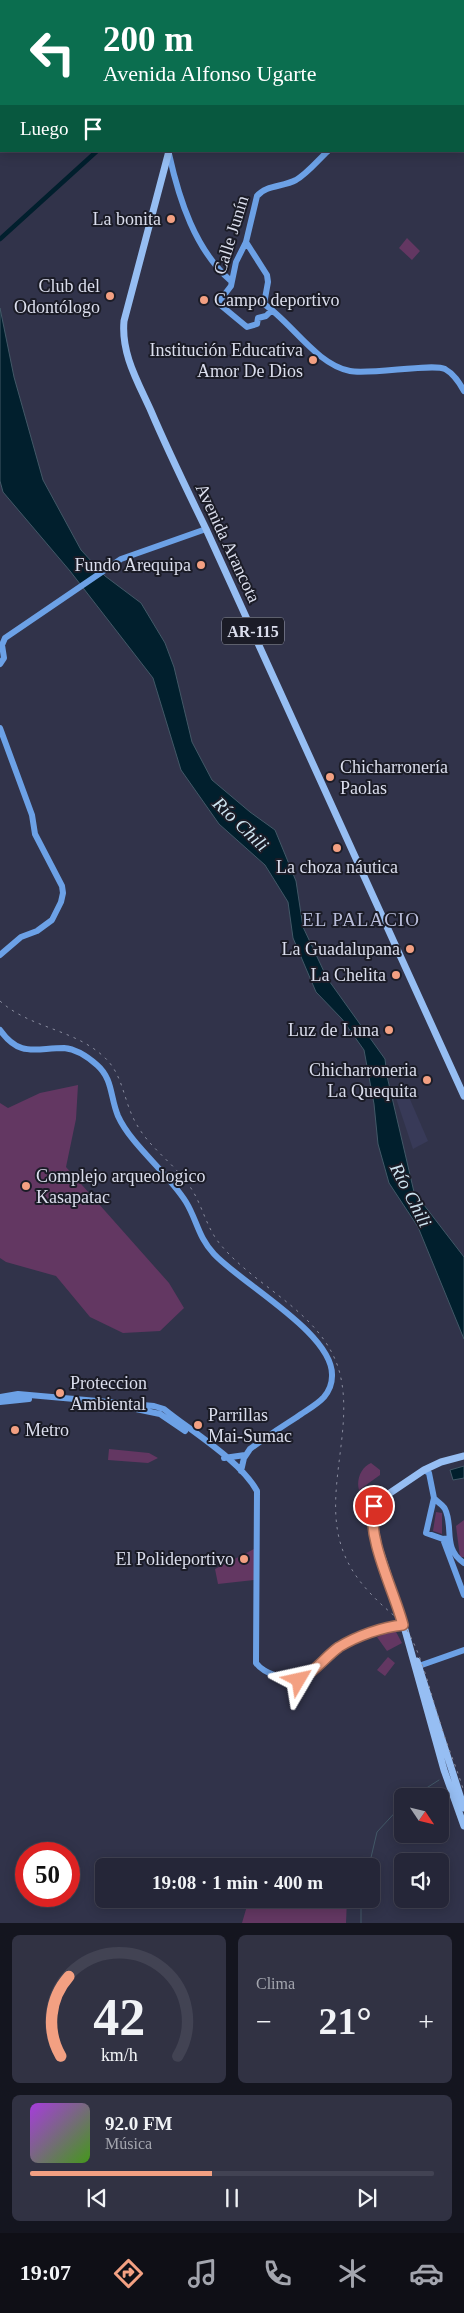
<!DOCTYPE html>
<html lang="es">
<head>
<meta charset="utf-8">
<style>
	:root { --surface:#252638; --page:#313243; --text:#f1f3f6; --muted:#a3a5ae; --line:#424353; --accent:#f3a082 }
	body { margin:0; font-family:"Times New Roman",serif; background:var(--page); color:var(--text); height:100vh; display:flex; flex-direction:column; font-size:19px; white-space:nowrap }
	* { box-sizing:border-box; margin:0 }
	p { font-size:16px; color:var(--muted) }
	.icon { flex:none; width:28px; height:28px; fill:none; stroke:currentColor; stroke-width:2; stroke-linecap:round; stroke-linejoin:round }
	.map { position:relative; height:1923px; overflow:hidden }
	.sheet { display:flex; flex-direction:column; gap:12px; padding:12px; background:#14151f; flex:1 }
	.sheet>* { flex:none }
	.guide { position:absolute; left:0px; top:0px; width:465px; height:152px; box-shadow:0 2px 12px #0003,0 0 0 1px var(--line); background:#0b6e4f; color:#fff; overflow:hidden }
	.needle { width:32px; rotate:125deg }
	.buttons { position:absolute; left:394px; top:1788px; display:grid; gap:10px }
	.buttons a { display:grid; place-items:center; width:55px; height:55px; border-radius:8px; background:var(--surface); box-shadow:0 2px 12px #0003,0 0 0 1px var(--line); font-size:25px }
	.speed { position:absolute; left:15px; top:1842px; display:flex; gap:10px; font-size:25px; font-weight:700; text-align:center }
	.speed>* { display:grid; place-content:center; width:65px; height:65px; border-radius:50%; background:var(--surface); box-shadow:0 2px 12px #0003,0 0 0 1px var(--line); line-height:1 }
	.speed .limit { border:8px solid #d22; background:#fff; color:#111 }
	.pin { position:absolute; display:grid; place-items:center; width:42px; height:42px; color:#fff; margin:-21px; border:2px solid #fff; border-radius:50%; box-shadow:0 1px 5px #0007 }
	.me { position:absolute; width:55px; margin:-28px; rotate:54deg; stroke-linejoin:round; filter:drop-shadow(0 0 4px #0008) }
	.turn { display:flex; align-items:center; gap:18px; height:105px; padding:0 20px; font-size:22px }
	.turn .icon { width:65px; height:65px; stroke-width:2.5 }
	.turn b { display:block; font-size:35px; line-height:42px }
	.then { display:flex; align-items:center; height:48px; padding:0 20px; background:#0003; gap:10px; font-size:19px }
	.big { font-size:38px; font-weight:800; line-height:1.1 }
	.sheet .widget { flex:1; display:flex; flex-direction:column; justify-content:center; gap:8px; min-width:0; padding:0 18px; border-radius:8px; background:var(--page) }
	.sheet .dial { align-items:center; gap:0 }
	.dial svg { height:130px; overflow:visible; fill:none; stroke:var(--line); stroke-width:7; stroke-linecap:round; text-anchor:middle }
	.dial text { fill:var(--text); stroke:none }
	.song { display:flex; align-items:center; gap:15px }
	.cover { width:60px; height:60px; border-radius:8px; background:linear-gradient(135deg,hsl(280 70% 55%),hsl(100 70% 35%)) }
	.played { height:5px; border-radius:2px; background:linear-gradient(90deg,var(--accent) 45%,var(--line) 45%) }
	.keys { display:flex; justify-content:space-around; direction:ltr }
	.heat { display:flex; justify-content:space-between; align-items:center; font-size:28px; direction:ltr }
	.sheet .tiles { flex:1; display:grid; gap:12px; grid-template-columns:1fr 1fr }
	.widget:last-child { grid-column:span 2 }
	.trip { position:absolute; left:95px; top:1858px; width:285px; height:50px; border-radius:8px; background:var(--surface); box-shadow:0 2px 12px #0003,0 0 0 1px var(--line); font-weight:800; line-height:50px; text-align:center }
	.dock { display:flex; height:80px; justify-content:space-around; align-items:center; background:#0f0f16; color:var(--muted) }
	.dock .icon { width:35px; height:35px }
	.dock .selected { color:var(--accent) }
	.dock b { font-size:22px; color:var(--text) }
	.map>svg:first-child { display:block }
</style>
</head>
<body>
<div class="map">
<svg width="464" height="1923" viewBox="0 0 464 1923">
	<rect width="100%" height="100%" fill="#31334a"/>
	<path fill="#383a58" d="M409,1097L428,1141L413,1149L396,1098Z"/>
	<path fill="#633762" d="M407,238L420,251L412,260L399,248Z
		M78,1085L76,1119L66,1167L169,1283L184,1308L160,1331L123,1333L90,1317L56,1276L6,1262L0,1258V1103L8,1108L40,1093Z
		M109,1449L149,1453L158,1458L148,1463L108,1460Z
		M371,1463L380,1470V1475L359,1490C356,1480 361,1467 371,1463Z
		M436,1512L442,1513V1534L433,1531Z
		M464,1520V1557H460L456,1526Z
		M254,1549V1580L218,1584L215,1569Z
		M395,1630L402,1643L387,1651L377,1637Z
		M388,1657L395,1663L385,1676L377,1670Z
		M249,1899H347L346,1923H242Z"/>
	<path fill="#011f2d" stroke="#425867" d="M0,308L14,377L43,480L81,550L105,576L141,603L165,643L174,667L192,742L212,780L250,812L275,830L296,881L303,927L327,978L385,1059L387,1076L414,1192L464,1257V1339L418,1227L389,1183L378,1144L374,1104L364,1050L342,1019L316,992L293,938L288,902L265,865L219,824L181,770L153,678L70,571L3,492L0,481Z
		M464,1466V1478L453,1480L450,1470Z"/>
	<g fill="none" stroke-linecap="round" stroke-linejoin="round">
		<path stroke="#425867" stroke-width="1" d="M414,1796L439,1780
			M369,1866L377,1832L402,1805
			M361,1923V1899"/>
		<path stroke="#011f2d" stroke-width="4.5" d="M0,239L97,151"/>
		<path stroke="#6ca1e6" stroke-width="6" d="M383,1V0
			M169,154C179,199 195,250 231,281
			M246,242L267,275L268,282L264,304C292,323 317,365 350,371C370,375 433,363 445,369C454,374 459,382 464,391
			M272,310L266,316L258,318L257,324L247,327L218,303L231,286L236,262L246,242L257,196C266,185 283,187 296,180C308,173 317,161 328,151
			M0,664L4,658L2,645L5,638L121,559L206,529
			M0,728L32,815L35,834L62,886L63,893L61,902L52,920L37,931L21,937L0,955
			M0,1030C20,1058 35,1048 64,1048C76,1049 88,1057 97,1065C113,1079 110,1097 118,1116C131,1145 168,1173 186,1202C197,1220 198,1237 214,1254C242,1284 334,1334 332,1376C332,1384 329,1391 324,1397C317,1405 305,1411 297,1417C281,1427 265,1438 250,1449L244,1458L241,1471
			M0,1397L18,1394L154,1406L164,1409C191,1431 241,1461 257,1491L256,1663C264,1674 286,1680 299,1680C315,1672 325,1657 339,1647C357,1635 382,1627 403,1625
			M0,1402L29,1399
			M136,1409L160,1414L185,1431
			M224,1458L245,1455
			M424,1470L429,1473L434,1498L426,1533L443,1539L449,1538
			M434,1498C437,1502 443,1505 445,1509C454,1527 442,1548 464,1563
			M443,1539L464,1595
			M416,1667L464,1650"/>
		<path stroke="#96bef3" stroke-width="7" d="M210,1V0
			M169,151L124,321C121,354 138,382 151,411C168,451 187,490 206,529L464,1096
			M464,1456L441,1462L424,1470L387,1495L374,1506L372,1515L379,1547L400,1612L444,1770L464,1826
			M417,1661L464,1808"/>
		<path stroke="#888b9e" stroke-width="1" stroke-dasharray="2.5 5" stroke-linecap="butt" d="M0,1001C30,1028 73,1029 103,1056C124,1074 123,1102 137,1125C150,1148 173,1163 188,1184C202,1202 205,1226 220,1244C255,1287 319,1311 338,1367C357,1426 321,1493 343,1551C351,1573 366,1590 383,1606C391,1613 401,1621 407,1630C423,1658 430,1692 440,1722C447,1746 457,1768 464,1792"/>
	</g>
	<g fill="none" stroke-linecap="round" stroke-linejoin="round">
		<g stroke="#9e6854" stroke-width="12">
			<path id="route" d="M299,1680C315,1672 325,1657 339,1647C357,1636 382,1627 403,1625C395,1593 366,1537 374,1506"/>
		</g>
		<use href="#route" stroke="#f3a082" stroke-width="9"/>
	</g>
	<g fill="#f3a082" stroke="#1b1c27" stroke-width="2">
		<circle cx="171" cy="219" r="5"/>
		<circle cx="110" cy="296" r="5"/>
		<circle cx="204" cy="300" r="5"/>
		<circle cx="313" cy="360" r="5"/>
		<circle cx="201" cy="565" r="5"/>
		<circle cx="330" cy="777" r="5"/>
		<circle cx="337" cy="848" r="5"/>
		<circle cx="410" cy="949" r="5"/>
		<circle cx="396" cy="975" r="5"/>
		<circle cx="389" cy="1030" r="5"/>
		<circle cx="427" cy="1080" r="5"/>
		<circle cx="26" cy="1186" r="5"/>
		<circle cx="60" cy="1393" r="5"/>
		<circle cx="198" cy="1425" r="5"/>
		<circle cx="15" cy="1430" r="5"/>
		<circle cx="244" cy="1559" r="5"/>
	</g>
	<g text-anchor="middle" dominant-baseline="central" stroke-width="4" stroke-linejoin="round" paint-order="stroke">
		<rect fill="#1b1c27" stroke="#a1a4b2" stroke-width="1" x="222" y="617.5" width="62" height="27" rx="4"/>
		<g font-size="16" font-weight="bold" fill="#dbdeed">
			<text x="253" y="631">AR-115</text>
		</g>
		<g font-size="18" fill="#dbdeed" stroke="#1b1c27" text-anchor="end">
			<text x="161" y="219">La bonita</text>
			<text x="100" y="286">Club del<tspan x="100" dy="21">Odontólogo</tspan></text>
			<text x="214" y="300" text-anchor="start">Campo deportivo</text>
			<text x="303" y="350">Institución Educativa<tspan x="303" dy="21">Amor De Dios</tspan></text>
			<text x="191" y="565">Fundo Arequipa</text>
			<text x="340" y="767" text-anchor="start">Chicharronería<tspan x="340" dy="21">Paolas</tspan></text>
			<text x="337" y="867" text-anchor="middle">La choza náutica</text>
			<text x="400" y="949">La Guadalupana</text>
			<text x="386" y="975">La Chelita</text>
			<text x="379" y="1030">Luz de Luna</text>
			<text x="417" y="1070">Chicharroneria<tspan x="417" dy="21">La Quequita</tspan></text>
			<text x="36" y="1176" text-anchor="start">Complejo arqueologico<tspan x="36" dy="21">Kasapatac</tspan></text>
			<text x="70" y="1383" text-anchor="start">Proteccion<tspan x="70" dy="21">Ambiental</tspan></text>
			<text x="208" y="1415" text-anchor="start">Parrillas<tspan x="208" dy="21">Mai-Sumac</tspan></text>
			<text x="25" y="1430" text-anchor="start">Metro</text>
			<text x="234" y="1559">El Polideportivo</text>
		</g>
		<g font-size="18" fill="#dbdeed" stroke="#1b1c27">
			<text transform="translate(231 235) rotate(-73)">Calle Junín</text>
			<text transform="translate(228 543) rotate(65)">Avenida Arancota</text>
		</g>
		<g font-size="19" font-style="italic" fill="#cfe5f1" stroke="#1b1c27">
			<text transform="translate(241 824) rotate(44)">Río Chili</text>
			<text transform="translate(411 1195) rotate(63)">Río Chili</text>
		</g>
		<g font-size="19" letter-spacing="1" fill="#b9bdda" stroke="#1b1c27">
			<text x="361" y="919">EL PALACIO</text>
		</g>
	</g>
</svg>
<div class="buttons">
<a><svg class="needle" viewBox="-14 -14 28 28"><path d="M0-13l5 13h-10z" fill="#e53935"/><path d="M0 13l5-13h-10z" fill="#a3a5ae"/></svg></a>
<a><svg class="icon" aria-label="sound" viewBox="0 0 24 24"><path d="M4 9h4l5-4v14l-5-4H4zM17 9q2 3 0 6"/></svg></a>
</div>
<div class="speed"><div class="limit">50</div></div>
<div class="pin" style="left:374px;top:1506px;background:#d93025"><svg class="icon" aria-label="arrive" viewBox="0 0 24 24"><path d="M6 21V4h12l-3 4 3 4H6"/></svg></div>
<svg class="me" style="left:299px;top:1680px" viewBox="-20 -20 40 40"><path d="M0-17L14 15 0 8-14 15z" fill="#f3a082" stroke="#fff" stroke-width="4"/></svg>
<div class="trip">19:08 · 1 min · 400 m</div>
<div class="guide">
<div class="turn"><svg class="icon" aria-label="left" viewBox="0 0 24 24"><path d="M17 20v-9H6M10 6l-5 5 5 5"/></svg><div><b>200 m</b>Avenida Alfonso Ugarte</div></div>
<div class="then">Luego<svg class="icon" aria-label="arrive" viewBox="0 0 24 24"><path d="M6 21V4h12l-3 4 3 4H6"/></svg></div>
</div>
</div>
<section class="sheet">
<div class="tiles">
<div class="widget dial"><svg viewBox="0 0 100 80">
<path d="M14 69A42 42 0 1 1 86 69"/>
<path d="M14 69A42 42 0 0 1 19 20" stroke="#f3a082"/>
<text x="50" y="56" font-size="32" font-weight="700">42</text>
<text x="50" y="72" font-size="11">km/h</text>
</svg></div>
<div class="widget"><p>Clima</p>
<div class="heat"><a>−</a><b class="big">21°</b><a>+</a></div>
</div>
<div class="widget">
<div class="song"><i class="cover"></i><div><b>92.0 FM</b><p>Música</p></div></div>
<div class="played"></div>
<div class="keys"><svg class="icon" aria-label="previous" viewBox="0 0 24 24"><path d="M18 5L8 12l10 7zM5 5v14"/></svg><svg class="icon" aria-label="pause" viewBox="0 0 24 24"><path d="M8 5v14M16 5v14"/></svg><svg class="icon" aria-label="next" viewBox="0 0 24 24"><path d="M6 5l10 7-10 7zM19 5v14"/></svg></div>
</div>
</div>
</section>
<nav class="dock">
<b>19:07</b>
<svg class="icon selected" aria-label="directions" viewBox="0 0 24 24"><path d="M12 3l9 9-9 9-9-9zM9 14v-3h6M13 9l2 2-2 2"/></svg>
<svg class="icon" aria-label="music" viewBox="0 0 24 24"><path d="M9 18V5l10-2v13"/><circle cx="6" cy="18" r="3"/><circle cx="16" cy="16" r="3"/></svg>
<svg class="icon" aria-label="phone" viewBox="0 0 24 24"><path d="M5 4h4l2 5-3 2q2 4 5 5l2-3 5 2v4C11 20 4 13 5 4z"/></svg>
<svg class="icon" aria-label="climate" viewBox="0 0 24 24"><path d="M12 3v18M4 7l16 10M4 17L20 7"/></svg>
<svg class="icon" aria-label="car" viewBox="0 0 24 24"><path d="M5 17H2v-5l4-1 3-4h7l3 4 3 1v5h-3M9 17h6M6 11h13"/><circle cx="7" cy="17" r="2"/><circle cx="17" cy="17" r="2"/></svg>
</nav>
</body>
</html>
